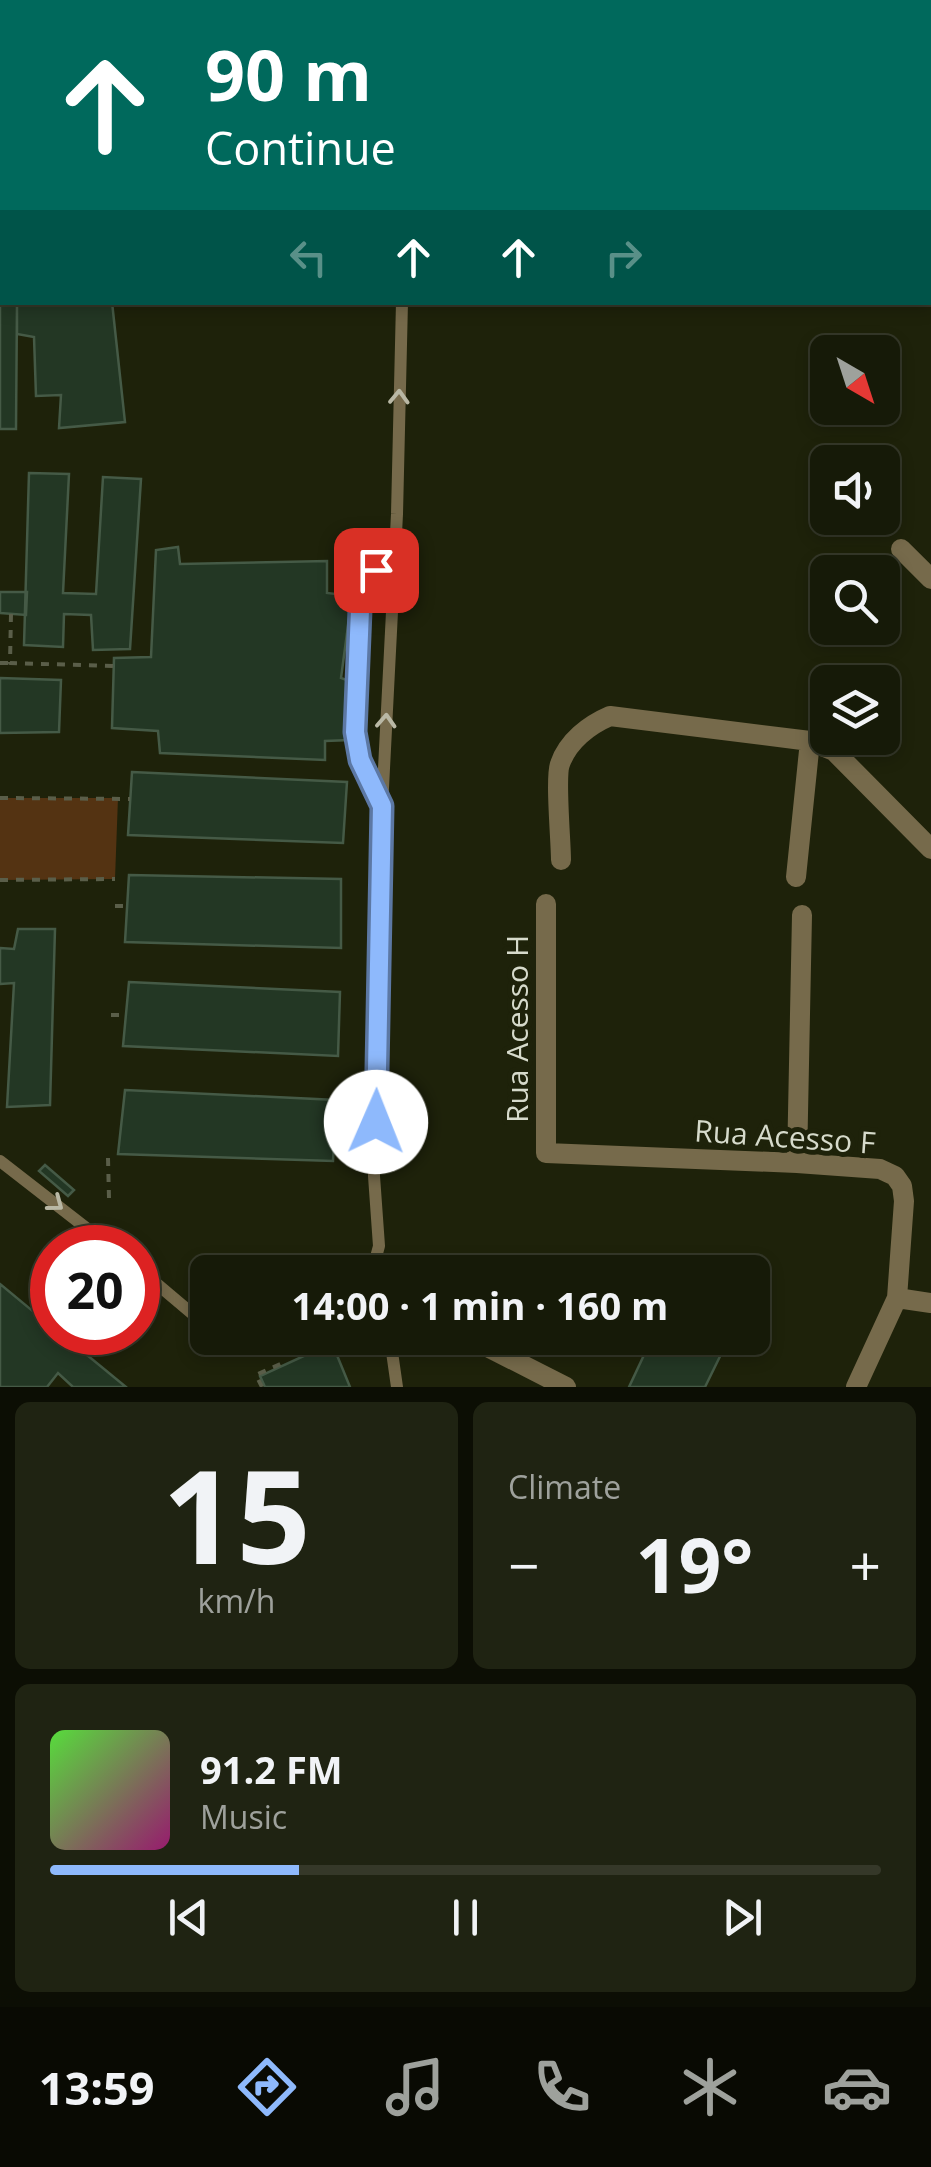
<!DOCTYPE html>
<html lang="en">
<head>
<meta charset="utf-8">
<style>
	:root { --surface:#161a08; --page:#1f2312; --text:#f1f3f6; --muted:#9ea19c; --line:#353829; --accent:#8eb9fc }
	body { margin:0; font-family:"Open Sans",sans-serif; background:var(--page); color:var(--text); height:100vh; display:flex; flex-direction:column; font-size:38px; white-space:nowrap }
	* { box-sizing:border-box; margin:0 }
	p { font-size:32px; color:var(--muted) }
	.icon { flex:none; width:55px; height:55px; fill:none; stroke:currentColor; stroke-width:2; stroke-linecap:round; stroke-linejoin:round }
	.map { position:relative; height:1387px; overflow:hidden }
	.drawer { display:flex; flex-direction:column; gap:15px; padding:15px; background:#0c0e04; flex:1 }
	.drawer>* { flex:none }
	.guide { position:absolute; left:0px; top:0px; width:932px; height:305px; box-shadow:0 5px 15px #0003,0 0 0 2px var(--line); background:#00695c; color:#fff; overflow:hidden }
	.needle { width:65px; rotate:141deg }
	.controls { position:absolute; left:810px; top:335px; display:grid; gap:20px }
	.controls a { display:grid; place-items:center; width:90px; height:90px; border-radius:15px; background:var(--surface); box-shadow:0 5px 15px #0003,0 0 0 2px var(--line); font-size:50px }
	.speed { position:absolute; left:30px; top:1225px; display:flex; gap:20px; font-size:50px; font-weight:700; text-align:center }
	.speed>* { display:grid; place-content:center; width:130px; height:130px; border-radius:50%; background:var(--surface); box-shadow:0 5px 15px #0003,0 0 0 2px var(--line); line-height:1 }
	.speed .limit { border:15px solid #d22; background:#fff; color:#111 }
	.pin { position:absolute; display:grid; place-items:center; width:85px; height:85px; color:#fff; margin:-42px; border-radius:20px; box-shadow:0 5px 15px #0006 }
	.me { position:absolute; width:110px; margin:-55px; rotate:1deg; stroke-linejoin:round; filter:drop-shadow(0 0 8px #0008) }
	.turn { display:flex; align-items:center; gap:35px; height:210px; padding:0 40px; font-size:45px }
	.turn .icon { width:130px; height:130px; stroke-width:2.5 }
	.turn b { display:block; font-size:70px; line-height:85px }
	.lanes { display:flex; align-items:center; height:95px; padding:0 40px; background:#0003; justify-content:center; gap:50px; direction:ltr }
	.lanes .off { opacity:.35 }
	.big { font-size:75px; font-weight:700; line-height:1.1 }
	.drawer .widget { flex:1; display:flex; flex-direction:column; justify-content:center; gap:15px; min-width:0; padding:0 35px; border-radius:15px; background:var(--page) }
	.drawer .dial { align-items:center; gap:0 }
	.dial b { font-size:130px; line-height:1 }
	.song { display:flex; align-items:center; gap:30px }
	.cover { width:120px; height:120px; border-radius:15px; background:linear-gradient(135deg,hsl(110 70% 55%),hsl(320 70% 35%)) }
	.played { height:10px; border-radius:5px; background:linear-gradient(90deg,var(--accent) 30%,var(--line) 30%) }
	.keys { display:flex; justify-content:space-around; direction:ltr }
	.heat { display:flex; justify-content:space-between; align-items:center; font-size:55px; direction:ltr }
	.drawer .tiles { flex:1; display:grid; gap:15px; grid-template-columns:1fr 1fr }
	.widget:last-child { grid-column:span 2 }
	.trip { position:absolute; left:190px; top:1255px; width:580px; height:100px; border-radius:15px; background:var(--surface); box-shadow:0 5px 15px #0003,0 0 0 2px var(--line); font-weight:700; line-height:100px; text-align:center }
	.tabs { display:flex; height:160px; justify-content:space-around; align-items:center; background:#090a03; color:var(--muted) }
	.tabs .icon { width:70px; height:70px }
	.tabs .on { color:var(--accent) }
	.tabs b { font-size:45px; color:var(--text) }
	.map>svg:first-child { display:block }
</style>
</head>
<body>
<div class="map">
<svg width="931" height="1387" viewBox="0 0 931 1387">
	<rect width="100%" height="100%" fill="#1e220a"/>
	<path fill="#543312" d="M0,798H118L115,879L0,880Z"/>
	<path fill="#233724" stroke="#455a46" stroke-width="2.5" d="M0,302L17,303L16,429H0Z
		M112,302L125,422L59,428L61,395L36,396L34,337L17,334V302Z
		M29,473L69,474L63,593L96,594L103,477L141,479L130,649L93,650L91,615L64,614L63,647L24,645Z
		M178,547L180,564L327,561V593L352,596L341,678L352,682L350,740L325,741V760L160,753L158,731L112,728L114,658L151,657L156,550Z
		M0,592H27L26,615L0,613Z
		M0,678L61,680L59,732L0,733Z
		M132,772L347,782L343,843L128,835Z
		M129,875L341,879V948L125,942Z
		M18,929H55L50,1105L7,1107L14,983L0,984V948L14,949Z
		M129,982L340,992L338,1056L123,1046Z
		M125,1090L336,1100L333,1161L118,1154Z
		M45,1165L74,1190L68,1196L39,1171Z
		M0,1284L52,1327V1332H59L126,1387H73L58,1373L47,1387H0Z
		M652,1338H729L705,1387H629Z
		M332,1343L350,1387H265L260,1376Z"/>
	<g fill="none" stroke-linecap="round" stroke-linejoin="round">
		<path stroke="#5a5e49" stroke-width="4" stroke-dasharray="8 8" stroke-linecap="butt" d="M290,0L292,2
			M11,614L10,663L114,666
			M0,663H10
			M0,798L130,799
			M0,880L115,879
			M115,906H127
			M111,1015H126
			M108,1158L109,1198
			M262,1387L256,1375L285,1362"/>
		<path stroke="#766a4b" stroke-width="12" d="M379,0L382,2
			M395,0V2
			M20,2L24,0
			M0,15L2,14
			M381,804C374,790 364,776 360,761C352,735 355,611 366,588C372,573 385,562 395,550
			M0,1161L112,1248
			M138,1268L208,1327
			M372,1272L379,1246L374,1176L381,827L397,514L402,302
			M237,1338C259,1341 280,1346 301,1338
			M390,1338L397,1387"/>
		<path stroke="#766a4b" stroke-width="20" d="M611,2V0
			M901,549L931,579
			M561,860C561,842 555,777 560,764C568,741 589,725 610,716L810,741L834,751L931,849
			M796,877L810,741
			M546,904V1153L797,1163L880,1169L895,1176L902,1186L904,1201L897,1298L856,1387
			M797,1163L802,915
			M897,1298L931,1303
			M470,1338L566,1387"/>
	</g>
	<defs><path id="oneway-chevron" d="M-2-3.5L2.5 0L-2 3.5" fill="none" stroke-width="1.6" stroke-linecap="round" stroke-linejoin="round" transform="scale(2.5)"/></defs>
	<g stroke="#b9b8a5">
		<use href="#oneway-chevron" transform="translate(399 397) rotate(-88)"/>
		<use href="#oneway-chevron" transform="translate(386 721) rotate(-87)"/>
		<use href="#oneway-chevron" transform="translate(56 1204) rotate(37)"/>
	</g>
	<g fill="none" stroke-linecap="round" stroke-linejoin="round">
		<g stroke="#5c78a4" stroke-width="25">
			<path id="route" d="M376,1122L382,806L360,760L355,732L360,610L365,588L376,570"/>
		</g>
		<use href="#route" stroke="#8eb9fc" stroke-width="18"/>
	</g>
	<g text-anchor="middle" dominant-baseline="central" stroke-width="10" stroke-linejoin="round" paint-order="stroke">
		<g font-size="30" fill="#d6dacb" stroke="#1e220a">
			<text transform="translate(516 1029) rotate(-90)">Rua Acesso H</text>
			<text transform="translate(785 1136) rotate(4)">Rua Acesso F</text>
		</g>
	</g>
</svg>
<div class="controls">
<a><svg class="needle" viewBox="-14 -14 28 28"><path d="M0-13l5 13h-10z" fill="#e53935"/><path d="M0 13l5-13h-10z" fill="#9ea19c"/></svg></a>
<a><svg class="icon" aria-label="sound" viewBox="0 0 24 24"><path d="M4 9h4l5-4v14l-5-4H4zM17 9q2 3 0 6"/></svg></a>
<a><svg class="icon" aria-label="search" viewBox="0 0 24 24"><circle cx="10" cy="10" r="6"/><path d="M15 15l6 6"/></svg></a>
<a><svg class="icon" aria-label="layers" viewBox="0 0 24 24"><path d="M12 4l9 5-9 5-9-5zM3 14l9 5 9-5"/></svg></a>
</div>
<div class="speed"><div class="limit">20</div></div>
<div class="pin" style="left:376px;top:570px;background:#d93025"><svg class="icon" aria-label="arrive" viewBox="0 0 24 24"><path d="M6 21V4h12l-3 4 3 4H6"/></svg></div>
<svg class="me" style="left:376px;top:1122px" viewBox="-20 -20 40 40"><circle r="19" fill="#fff"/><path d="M0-13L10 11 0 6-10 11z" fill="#8eb9fc"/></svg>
<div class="trip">14:00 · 1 min · 160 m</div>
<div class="guide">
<div class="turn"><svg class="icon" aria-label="ahead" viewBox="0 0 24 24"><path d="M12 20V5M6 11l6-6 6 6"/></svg><div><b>90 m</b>Continue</div></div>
<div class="lanes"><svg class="icon off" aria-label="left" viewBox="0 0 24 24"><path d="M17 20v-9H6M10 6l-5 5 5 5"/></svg><svg class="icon" aria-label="ahead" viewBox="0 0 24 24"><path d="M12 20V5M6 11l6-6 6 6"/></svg><svg class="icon" aria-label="ahead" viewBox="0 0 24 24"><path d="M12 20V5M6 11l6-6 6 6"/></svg><svg class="icon off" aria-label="right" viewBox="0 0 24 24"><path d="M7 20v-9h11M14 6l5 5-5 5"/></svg></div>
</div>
</div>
<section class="drawer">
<div class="tiles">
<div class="widget dial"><b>15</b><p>km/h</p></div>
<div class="widget"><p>Climate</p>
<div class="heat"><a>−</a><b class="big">19°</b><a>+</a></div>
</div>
<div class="widget">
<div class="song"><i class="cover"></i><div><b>91.2 FM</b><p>Music</p></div></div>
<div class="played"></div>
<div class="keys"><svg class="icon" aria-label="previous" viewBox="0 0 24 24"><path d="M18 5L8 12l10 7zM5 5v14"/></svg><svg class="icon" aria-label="pause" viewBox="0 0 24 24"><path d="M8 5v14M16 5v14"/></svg><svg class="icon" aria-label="next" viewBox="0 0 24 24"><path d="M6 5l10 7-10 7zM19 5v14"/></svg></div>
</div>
</div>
</section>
<nav class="tabs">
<b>13:59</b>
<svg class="icon on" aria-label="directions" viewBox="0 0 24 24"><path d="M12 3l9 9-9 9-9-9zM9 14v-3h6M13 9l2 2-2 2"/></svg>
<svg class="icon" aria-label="music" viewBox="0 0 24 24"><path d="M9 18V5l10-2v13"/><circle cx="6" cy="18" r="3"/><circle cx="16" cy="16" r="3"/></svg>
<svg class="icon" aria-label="phone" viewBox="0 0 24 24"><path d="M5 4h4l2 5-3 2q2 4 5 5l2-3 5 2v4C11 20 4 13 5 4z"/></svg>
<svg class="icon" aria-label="climate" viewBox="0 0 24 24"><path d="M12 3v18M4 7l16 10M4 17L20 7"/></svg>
<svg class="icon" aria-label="car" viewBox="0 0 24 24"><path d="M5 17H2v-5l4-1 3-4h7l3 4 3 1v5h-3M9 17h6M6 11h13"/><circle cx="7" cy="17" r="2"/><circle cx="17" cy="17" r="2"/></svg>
</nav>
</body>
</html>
